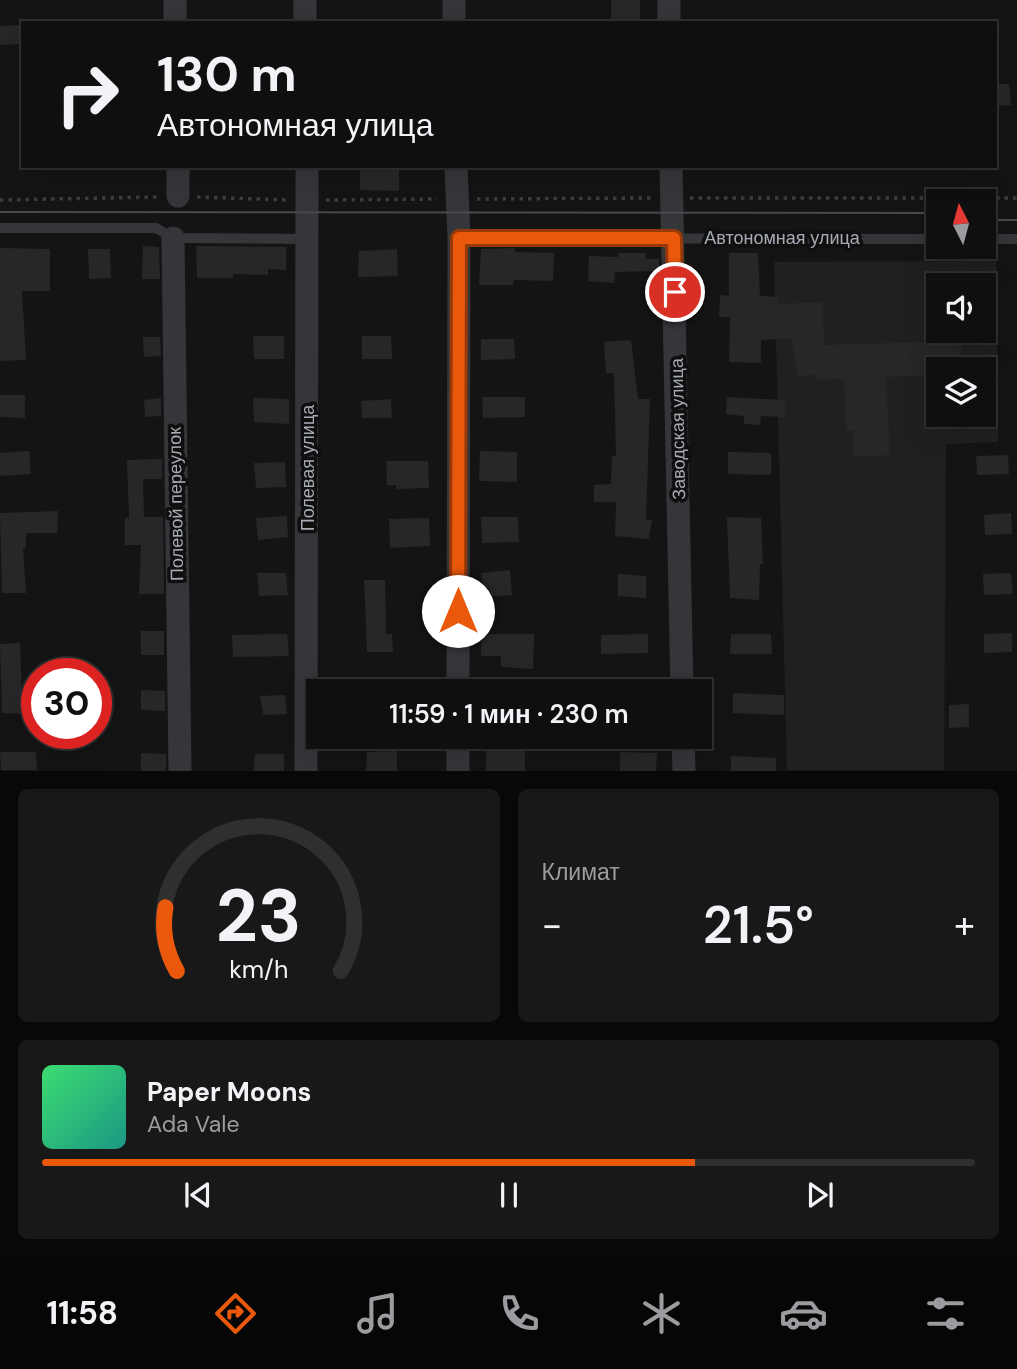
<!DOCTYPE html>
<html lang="ru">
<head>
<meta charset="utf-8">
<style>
	:root { --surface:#0f0f10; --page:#181819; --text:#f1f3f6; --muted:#9b9c9f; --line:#2f2f30; --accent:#ea580c }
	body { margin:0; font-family:"DM Sans",sans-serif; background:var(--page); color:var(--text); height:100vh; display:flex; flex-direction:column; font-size:26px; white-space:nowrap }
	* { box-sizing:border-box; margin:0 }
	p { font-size:23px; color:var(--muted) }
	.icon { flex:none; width:38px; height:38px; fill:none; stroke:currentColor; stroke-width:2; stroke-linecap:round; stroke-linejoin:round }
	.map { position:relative; height:771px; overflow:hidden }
	.details { display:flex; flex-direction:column; gap:18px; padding:18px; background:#080809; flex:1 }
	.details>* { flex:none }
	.guide { position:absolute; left:21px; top:21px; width:976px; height:147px; border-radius:0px; box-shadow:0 7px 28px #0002,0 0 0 2px var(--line); background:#0f0f10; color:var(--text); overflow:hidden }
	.needle { width:46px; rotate:354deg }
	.buttons { position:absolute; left:926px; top:189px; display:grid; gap:14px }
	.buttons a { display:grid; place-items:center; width:70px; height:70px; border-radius:0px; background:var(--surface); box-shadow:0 7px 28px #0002,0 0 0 2px var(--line); font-size:35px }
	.speed { position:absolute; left:21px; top:658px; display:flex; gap:14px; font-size:35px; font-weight:700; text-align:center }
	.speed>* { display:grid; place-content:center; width:91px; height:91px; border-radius:50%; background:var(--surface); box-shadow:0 7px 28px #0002,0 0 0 2px var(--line); line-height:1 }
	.speed .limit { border:10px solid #d22; background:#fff; color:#111 }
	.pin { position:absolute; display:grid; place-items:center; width:60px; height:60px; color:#fff; margin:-30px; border:4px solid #fff; border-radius:50%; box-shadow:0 2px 7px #0007 }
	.me { position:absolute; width:77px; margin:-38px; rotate:0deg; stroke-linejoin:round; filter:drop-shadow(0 0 5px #0008) }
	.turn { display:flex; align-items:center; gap:24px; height:147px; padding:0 21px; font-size:32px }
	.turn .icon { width:91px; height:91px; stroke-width:2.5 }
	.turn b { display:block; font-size:49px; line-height:60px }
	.big { font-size:52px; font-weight:600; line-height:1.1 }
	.details .widget { flex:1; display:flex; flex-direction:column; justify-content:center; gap:10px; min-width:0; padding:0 24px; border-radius:10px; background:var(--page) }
	.details .dial { align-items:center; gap:0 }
	.dial svg { height:182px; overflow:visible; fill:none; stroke:var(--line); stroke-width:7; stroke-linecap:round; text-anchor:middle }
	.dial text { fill:var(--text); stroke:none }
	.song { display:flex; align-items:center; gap:21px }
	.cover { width:84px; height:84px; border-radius:10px; background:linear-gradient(135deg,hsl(140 70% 55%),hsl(170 70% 35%)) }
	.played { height:7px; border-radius:4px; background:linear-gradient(90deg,var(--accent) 70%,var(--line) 70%) }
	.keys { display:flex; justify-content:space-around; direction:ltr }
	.heat { display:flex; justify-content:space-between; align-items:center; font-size:38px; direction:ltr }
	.details .tiles { flex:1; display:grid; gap:18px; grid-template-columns:1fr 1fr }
	.widget:last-child { grid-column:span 2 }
	.trip { position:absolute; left:306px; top:679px; width:406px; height:70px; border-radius:0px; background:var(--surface); box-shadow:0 7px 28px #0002,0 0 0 2px var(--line); font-weight:600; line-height:70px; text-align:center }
	.menu { display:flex; height:112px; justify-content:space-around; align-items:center; background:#060606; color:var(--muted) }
	.menu .icon { width:49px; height:49px }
	.menu .selected { color:var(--accent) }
	.menu b { font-size:32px; color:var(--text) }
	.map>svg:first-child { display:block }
</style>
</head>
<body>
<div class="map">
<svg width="1017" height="771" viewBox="0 0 1017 771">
	<rect width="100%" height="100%" fill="#141415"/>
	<path fill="#202022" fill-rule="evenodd" d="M996,261L998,442L946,444L944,770H787L774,262ZM938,285H984V331H938ZM938,369H984V415H938Z"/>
	<path fill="#272729" d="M611,0H640V23H611Z
		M19,25V44L0,45V26Z
		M996,84H1009L1011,105L996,106Z
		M360,166H399V191L360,190Z
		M143,246L159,247L160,279H142Z
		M196,246L286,247V270L268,269V275L233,274V278H197Z
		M0,248L50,249V291H22L26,360L0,361Z
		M515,248V252L554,253L553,281L514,280L513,285H479L481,249Z
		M88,249H110L111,278L89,279Z
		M397,249L398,276L358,277L359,251Z
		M618,253H646V259H659V271L615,272L614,283L588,281L589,256L618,257Z
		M729,253H758L760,296L778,297V304L823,302L824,345L928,342L927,331H963L960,369H938V375L886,377L890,455L853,457L854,431L846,430L844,379L817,380V375L797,376L792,338L761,340V363L729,362L730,317H719L720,295L729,296Z
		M253,336H284V359H254Z
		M362,336H391L392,359H362Z
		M143,337H160L161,356L144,357Z
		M481,339H514L515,359L481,360Z
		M631,340L638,399H650L646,520H652L649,539L615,536L616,502H594V485L611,484L612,456H616L614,373H606L604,342Z
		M0,395H25V418L0,417Z
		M482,397H525V417L483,418Z
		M727,397L785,400V417L761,416L760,425L744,424V416L726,414Z
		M161,398V416L145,417L144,400Z
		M253,398L289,399V424L254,422Z
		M391,399L392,418H362L361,401Z
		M29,451L31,474L0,476V453Z
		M480,451L517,452V482L479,481Z
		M728,452L771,453V475L728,474Z
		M1008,455L1009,474L977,475L976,456Z
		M162,459V479H143L144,517H163L164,594H139L141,545H125V518H129L127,460Z
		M386,461H428L429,488L396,489V485H387Z
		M285,462L286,487L256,488L254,463Z
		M58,511L57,533H26V548H23L26,593H2L0,513Z
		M1011,513L1012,534L985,535L984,515Z
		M287,516L288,537L258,540L256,518Z
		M481,517H518L519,542L482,543Z
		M727,517L761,518L763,564H760L759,600L730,598Z
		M429,518L430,546L390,548L389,519Z
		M510,570L512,595L482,597L481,573Z
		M257,573H286L288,595L259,596Z
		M1011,573L1013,594L984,595L983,574Z
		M618,574L646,576V598L618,596Z
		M364,580H385L386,634H392L393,652H367Z
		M141,631H164V655H141Z
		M1012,633V652L984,653V634Z
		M287,634L289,656L233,657L232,635Z
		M481,634H534L533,669L501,667V656H481Z
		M648,634V653L601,654V635Z
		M731,634H771L772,654H730Z
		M20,643L22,693H37V714L2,713L0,644Z
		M141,690L165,691V711L141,710Z
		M733,693L784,695V715L733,713Z
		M285,695L287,714L263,715L260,696Z
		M969,704V727L949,728V705Z
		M486,746H525V771H486Z
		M397,751V771H366L367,752Z
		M0,752H36L37,770H1Z
		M620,752L657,753L656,771H620Z
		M141,753L166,754V771H141Z
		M255,754H284V771H254Z
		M731,756L776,758V771H731Z"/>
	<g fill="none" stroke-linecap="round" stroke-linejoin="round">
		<path stroke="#3b3d41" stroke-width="3.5" stroke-dasharray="3.5 5" stroke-linecap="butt" d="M197,197L287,200
			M690,198H1017
			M477,199L651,198
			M0,200L157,197
			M326,200L437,199"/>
		<path stroke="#35363a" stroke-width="10" d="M0,228H156L173,238L309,239
			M459,238L938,239
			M984,239H1017"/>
		<path stroke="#35363a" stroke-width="23" d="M175,0V23
			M305,0V23
			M454,0V23
			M669,0V23
			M178,166V196
			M456,166L459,238L458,691
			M671,166L682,691
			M173,238L180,771
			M683,737L684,771
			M306,771L307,166
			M458,771V737"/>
		<path stroke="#484a4e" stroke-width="2" d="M0,212L938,213
			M984,220H1017"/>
	</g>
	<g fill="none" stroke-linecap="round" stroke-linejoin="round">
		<g stroke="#983908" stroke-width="18">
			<path id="route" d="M458,611L459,238H674L675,292"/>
		</g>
		<use href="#route" stroke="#ea580c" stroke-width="12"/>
	</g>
	<g text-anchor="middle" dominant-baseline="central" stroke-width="7" stroke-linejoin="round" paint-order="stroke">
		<g font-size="18" fill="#a7abb4" stroke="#0f0f10">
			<text x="782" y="238">Автономная улица</text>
			<text transform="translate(678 429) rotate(-91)">Заводская улица</text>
			<text transform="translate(308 468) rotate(-90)">Полевая улица</text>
			<text transform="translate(176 504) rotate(-91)">Полевой переулок</text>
		</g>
	</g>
</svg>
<div class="buttons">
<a><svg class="needle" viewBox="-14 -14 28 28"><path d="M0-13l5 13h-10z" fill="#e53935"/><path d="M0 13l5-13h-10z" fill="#9b9c9f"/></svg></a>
<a><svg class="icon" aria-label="sound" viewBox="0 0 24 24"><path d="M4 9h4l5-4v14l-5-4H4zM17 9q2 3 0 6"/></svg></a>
<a><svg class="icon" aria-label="layers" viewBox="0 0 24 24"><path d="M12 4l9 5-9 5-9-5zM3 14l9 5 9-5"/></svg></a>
</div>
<div class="speed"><div class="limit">30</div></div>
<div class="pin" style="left:675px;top:292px;background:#d93025"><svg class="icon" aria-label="arrive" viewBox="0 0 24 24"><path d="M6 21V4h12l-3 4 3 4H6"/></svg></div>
<svg class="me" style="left:458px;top:611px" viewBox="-20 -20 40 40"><circle r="19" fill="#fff"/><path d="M0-13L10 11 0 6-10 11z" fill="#ea580c"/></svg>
<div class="trip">11:59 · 1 мин · 230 m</div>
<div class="guide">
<div class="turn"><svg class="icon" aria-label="right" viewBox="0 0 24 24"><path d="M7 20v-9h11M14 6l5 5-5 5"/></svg><div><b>130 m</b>Автономная улица</div></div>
</div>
</div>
<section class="details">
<div class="tiles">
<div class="widget dial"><svg viewBox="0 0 100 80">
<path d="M14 69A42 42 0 1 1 86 69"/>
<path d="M14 69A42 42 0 0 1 9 41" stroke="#ea580c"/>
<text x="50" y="56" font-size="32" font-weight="700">23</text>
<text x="50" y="72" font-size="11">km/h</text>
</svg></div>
<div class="widget"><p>Климат</p>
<div class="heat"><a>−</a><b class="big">21.5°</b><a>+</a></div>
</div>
<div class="widget">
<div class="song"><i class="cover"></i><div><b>Paper Moons</b><p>Ada Vale</p></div></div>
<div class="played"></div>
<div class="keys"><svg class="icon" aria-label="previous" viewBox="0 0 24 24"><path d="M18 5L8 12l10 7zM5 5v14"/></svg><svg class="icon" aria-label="pause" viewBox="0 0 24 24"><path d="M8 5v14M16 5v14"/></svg><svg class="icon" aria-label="next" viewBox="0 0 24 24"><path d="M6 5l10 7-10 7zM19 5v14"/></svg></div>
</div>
</div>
</section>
<nav class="menu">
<b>11:58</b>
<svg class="icon selected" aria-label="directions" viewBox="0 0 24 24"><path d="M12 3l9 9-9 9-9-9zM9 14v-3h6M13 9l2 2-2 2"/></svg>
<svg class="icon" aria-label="music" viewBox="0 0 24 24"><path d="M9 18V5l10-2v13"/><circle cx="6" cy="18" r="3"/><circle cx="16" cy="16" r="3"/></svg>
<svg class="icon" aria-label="phone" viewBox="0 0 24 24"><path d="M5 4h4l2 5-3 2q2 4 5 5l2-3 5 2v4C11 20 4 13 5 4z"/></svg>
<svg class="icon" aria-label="climate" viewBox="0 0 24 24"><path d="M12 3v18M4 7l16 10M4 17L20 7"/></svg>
<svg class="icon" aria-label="car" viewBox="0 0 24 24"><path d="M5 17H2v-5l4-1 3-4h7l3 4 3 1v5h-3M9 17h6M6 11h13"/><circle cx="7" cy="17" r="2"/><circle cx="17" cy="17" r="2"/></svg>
<svg class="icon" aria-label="filters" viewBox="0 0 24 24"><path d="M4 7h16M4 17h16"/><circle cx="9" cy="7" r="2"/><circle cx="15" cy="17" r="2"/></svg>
</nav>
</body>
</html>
